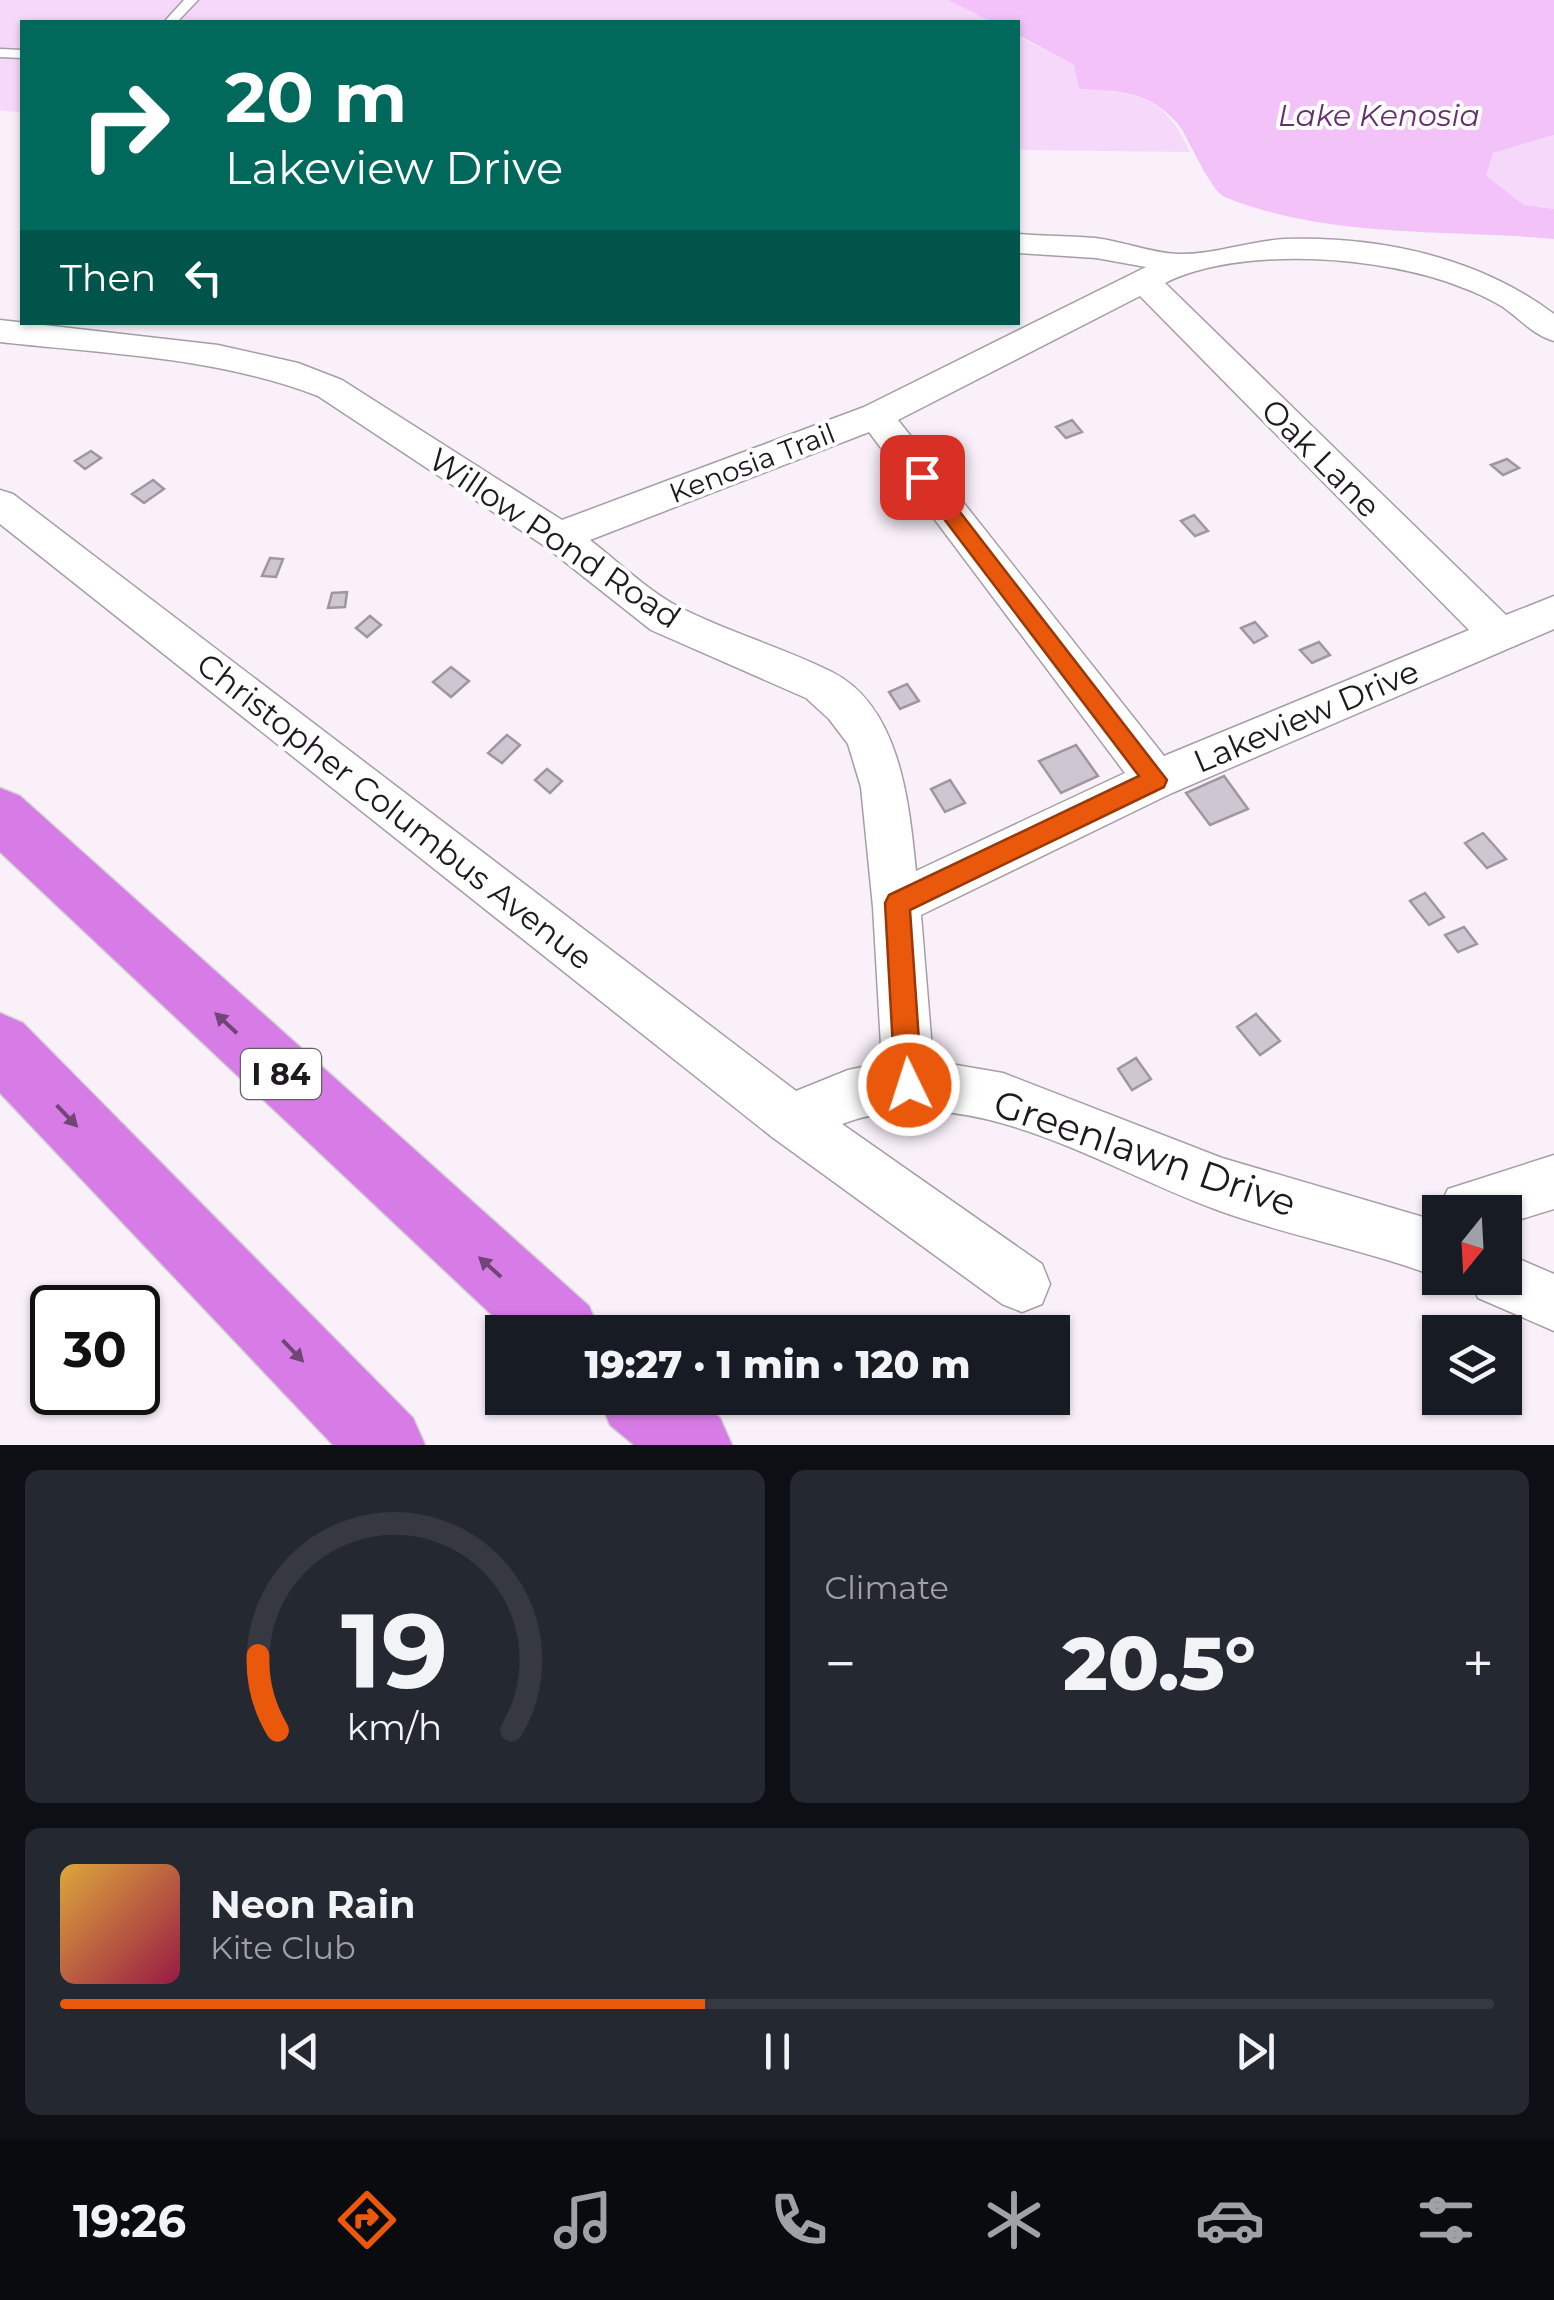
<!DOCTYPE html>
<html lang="en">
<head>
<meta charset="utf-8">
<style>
	:root { --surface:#171b24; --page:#242831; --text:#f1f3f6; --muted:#9ea1a6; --line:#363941; --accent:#ea580c }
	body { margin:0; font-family:Montserrat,sans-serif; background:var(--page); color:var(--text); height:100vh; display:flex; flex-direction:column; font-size:38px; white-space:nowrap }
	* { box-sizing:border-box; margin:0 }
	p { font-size:32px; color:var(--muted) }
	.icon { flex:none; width:55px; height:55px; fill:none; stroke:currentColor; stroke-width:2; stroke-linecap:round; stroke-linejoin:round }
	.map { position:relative; height:1445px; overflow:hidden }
	.details { display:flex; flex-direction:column; gap:25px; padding:25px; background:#0d0f14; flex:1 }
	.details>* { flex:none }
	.guide { position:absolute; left:20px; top:20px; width:1000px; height:305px; border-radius:0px; box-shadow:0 2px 8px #0004; background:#00695c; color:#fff; overflow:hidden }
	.needle { width:65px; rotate:198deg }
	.fabs { position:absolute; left:1422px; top:1195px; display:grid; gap:20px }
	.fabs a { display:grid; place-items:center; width:100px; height:100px; border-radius:0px; background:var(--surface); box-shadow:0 2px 8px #0004; font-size:50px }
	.speed { position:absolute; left:30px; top:1285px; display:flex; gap:20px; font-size:50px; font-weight:700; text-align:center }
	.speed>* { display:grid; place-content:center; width:130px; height:130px; border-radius:50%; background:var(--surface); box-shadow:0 2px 8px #0004; line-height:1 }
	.speed .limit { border:5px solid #111; border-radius:15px; background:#fff; color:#111 }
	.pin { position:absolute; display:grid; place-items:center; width:85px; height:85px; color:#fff; margin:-42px; border-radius:20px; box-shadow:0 5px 15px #0006 }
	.me { position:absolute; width:110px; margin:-55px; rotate:356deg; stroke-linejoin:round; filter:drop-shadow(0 0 8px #0008) }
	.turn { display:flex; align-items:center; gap:35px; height:210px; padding:0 40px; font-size:45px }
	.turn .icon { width:130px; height:130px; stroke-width:2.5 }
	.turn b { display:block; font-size:70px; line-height:85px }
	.then { display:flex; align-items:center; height:95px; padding:0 40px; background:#0003; gap:20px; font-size:38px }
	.big { font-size:75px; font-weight:800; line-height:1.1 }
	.details .card { flex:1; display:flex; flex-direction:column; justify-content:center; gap:15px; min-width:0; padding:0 35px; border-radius:15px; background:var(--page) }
	.details .dial { align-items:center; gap:0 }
	.dial svg { height:260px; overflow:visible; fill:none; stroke:var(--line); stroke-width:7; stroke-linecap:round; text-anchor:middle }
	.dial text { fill:var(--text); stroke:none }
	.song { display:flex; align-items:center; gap:30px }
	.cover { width:120px; height:120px; border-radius:15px; background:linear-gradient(135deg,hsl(40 70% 55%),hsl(340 70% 35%)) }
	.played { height:10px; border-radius:5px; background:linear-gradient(90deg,var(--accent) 45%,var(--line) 45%) }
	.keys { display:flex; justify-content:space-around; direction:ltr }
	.heat { display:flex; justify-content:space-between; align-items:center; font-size:55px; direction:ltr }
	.details .tiles { flex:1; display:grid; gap:25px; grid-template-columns:1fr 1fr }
	.card:last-child { grid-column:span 2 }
	.trip { position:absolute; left:485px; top:1315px; width:585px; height:100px; border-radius:0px; background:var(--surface); box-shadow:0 2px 8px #0004; font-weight:800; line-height:100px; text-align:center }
	.dock { display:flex; height:160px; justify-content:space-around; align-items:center; background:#090b0e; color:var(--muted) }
	.dock .icon { width:70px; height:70px }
	.dock .active { color:var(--accent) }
	.dock b { font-size:45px; color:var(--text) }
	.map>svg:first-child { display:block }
</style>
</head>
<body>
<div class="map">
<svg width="1554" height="1445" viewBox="0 0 1554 1445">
	<rect width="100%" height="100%" fill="#f9f0fa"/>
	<path fill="#f6d9fa" d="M0,0H948L992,22H22V113L0,110Z
		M1018,36L1074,65L1080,89C1136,92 1166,96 1190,152L1018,150Z
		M1554,135V209L1524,205L1486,177L1492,153Z"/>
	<path fill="#f2c2f9" d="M948,0H1554V135L1493,153L1486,176L1524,205L1554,209V239C1445,229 1332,239 1227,198C1218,195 1213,185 1207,176C1198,162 1185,132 1177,123C1149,91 1118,91 1079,89L1074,65L1018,35V22H992Z"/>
	<path fill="#cec6d0" stroke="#9f97a0" stroke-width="2.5" d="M1072,420L1082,432L1066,438L1056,427Z
		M91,451L101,458L85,469L75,461Z
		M1507,459L1519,468L1503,475L1491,465Z
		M153,480L164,489L144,503L132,494Z
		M1194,515L1208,531L1195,536L1181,521Z
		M270,558L283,559L276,577L262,576Z
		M347,592L345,607L328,608L332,593Z
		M370,616L381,625L367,637L356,628Z
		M1255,622L1267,636L1254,643L1241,628Z
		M1319,642L1330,655L1312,663L1300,650Z
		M451,667L469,681L451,697L433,682Z
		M907,684L919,701L900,709L889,692Z
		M507,735L520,745L502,763L488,753Z
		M1076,745L1098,776L1061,793L1039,761Z
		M547,769L562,781L550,793L535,780Z
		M1224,776L1248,809L1210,825L1186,793Z
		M950,780L965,803L945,812L931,789Z
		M1483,833L1506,859L1487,868L1465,843Z
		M1425,893L1444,917L1429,925L1410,901Z
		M1464,927L1477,944L1458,952L1445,935Z
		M1256,1014L1280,1041L1260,1055L1237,1027Z
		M1136,1058L1151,1079L1132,1090L1118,1069Z"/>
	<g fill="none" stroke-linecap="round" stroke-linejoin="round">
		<g stroke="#a69ea7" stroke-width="3">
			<path id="service" d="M184,0H198L177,22H164Z
				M0,49L22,50V58L0,57Z"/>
		</g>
		<g stroke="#a69ea7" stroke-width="3">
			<path id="minor" d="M1018,234C1043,236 1070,236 1095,238C1122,241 1150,253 1178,254C1213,255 1249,241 1285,239C1379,236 1478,257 1554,314V341C1533,335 1520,319 1503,307C1490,299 1475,292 1461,287C1384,256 1240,245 1165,283L1506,615L1554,596V629L1172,793L921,915L933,1061L1003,1073L1222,1158L1440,1222V1278C1368,1250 1292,1237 1220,1211C1103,1169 970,1076 842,1124L1042,1264L1050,1284L1042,1304L1022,1312L1002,1304L772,1137L0,524V490L13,494L796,1091L848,1070L882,1063L873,907L861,787L848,744L829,719L806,698L651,630L546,547L318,396C218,357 106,354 0,342V320L218,345L298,363L342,380L562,520L864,407L1146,267L1096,258L1018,253ZM1140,296L1469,630L1164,756L898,420ZM869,432L1125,773L916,871C909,804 901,707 832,672C784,648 731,633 683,609C650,593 620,563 590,540Z
				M1554,1155V1209L1505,1224V1212H1440V1220L1437,1212L1448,1189Z
				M1505,1253L1554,1274V1331L1478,1298L1470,1278H1505Z"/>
		</g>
		<g stroke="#d2d1d2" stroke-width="3">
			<path id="motorway" d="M0,788L20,796L589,1306L600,1332H510L0,852Z
				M0,1013L23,1023L413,1418L425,1445H333L0,1093Z
				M599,1398H696L720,1418L732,1445H634L610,1425Z"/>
		</g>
		<use href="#service" fill="#fff" fill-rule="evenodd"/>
		<use href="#minor" fill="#fff" fill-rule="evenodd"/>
		<use href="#motorway" fill="#d77ce6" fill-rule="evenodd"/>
	</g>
	<defs><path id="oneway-solid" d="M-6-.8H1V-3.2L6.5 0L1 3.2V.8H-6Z" transform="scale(2.5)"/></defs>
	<g fill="#714677">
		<use href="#oneway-solid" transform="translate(226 1023) rotate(-137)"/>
		<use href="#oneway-solid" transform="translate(67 1116) rotate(46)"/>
		<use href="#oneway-solid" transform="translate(490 1267) rotate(-138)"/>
		<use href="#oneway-solid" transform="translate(293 1351) rotate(46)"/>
	</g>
	<path fill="#ea580c" stroke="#983908" stroke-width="2.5" d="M922,470L929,472L1167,780L1164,787L910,910L922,1085L918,1095L909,1099L899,1095L895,1085L885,903L889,895L1139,776L916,482L913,477Z"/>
	<g text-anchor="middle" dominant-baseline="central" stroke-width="8" stroke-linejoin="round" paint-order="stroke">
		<g font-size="28" fill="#1d1a1d" stroke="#fff">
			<text transform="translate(752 463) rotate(-21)">Kenosia Trail</text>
		</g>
		<g font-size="30" font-style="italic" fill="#672f70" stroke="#fff">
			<text x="1379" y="115">Lake Kenosia</text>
		</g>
		<rect fill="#fff" stroke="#615f61" stroke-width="2.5" x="241" y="1049" width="80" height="50" rx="8"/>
		<g font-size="30" font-weight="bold" fill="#1d1a1d">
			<text x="281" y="1074">I 84</text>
		</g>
		<g font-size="32" fill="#1d1a1d" stroke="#fff">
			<text transform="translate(1321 458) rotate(45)">Oak Lane</text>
			<text transform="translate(555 538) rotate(34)">Willow Pond Road</text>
			<text transform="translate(1306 716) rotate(-23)">Lakeview Drive</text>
			<text transform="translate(395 811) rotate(38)">Christopher Columbus Avenue</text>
		</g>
		<g font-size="38" fill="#1d1a1d" stroke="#fff">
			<text transform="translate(1145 1153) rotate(19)">Greenlawn Drive</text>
		</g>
	</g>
</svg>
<div class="fabs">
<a><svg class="needle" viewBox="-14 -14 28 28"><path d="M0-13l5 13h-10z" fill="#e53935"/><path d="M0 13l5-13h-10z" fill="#9ea1a6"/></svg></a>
<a><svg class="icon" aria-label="layers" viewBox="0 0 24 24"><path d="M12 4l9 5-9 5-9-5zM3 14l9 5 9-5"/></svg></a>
</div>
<div class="speed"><div class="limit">30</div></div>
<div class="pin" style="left:922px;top:477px;background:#d93025"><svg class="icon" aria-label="arrive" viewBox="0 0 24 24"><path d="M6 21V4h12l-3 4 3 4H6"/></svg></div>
<svg class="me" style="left:909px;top:1085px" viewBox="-20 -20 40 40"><circle r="17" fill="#ea580c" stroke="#fff" stroke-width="3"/><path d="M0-11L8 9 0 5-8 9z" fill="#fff"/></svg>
<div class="trip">19:27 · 1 min · 120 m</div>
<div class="guide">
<div class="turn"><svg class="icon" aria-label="right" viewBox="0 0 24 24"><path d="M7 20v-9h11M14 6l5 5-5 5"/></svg><div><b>20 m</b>Lakeview Drive</div></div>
<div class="then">Then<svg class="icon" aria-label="left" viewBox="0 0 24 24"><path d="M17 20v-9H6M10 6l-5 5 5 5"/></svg></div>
</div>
</div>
<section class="details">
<div class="tiles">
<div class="card dial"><svg viewBox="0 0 100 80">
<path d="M14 69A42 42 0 1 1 86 69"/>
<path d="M14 69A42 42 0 0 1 8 46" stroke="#ea580c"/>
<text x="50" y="56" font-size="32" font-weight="700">19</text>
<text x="50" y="72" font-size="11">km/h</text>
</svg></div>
<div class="card"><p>Climate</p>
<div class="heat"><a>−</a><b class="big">20.5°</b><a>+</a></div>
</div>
<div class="card">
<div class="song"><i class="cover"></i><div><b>Neon Rain</b><p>Kite Club</p></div></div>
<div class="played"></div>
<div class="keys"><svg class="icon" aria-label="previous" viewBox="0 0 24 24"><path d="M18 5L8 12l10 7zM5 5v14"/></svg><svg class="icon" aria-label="pause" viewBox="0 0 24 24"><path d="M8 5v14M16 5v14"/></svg><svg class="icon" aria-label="next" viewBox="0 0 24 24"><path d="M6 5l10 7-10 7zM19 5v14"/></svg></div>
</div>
</div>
</section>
<nav class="dock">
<b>19:26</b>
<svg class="icon active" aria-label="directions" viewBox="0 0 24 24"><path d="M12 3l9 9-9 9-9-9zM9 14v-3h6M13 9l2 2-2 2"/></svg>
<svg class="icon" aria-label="music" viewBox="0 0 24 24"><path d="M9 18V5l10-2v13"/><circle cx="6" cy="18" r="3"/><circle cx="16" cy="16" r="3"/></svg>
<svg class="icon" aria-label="phone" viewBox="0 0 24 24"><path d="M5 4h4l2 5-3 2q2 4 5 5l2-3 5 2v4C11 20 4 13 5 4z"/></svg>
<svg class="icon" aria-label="climate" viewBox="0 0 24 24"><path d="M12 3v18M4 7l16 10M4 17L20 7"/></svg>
<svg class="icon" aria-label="car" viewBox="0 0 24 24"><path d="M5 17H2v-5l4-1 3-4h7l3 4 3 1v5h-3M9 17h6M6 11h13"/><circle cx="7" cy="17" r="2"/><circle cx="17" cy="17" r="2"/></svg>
<svg class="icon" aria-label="filters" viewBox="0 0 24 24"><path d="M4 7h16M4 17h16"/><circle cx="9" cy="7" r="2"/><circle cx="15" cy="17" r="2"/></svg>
</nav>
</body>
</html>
